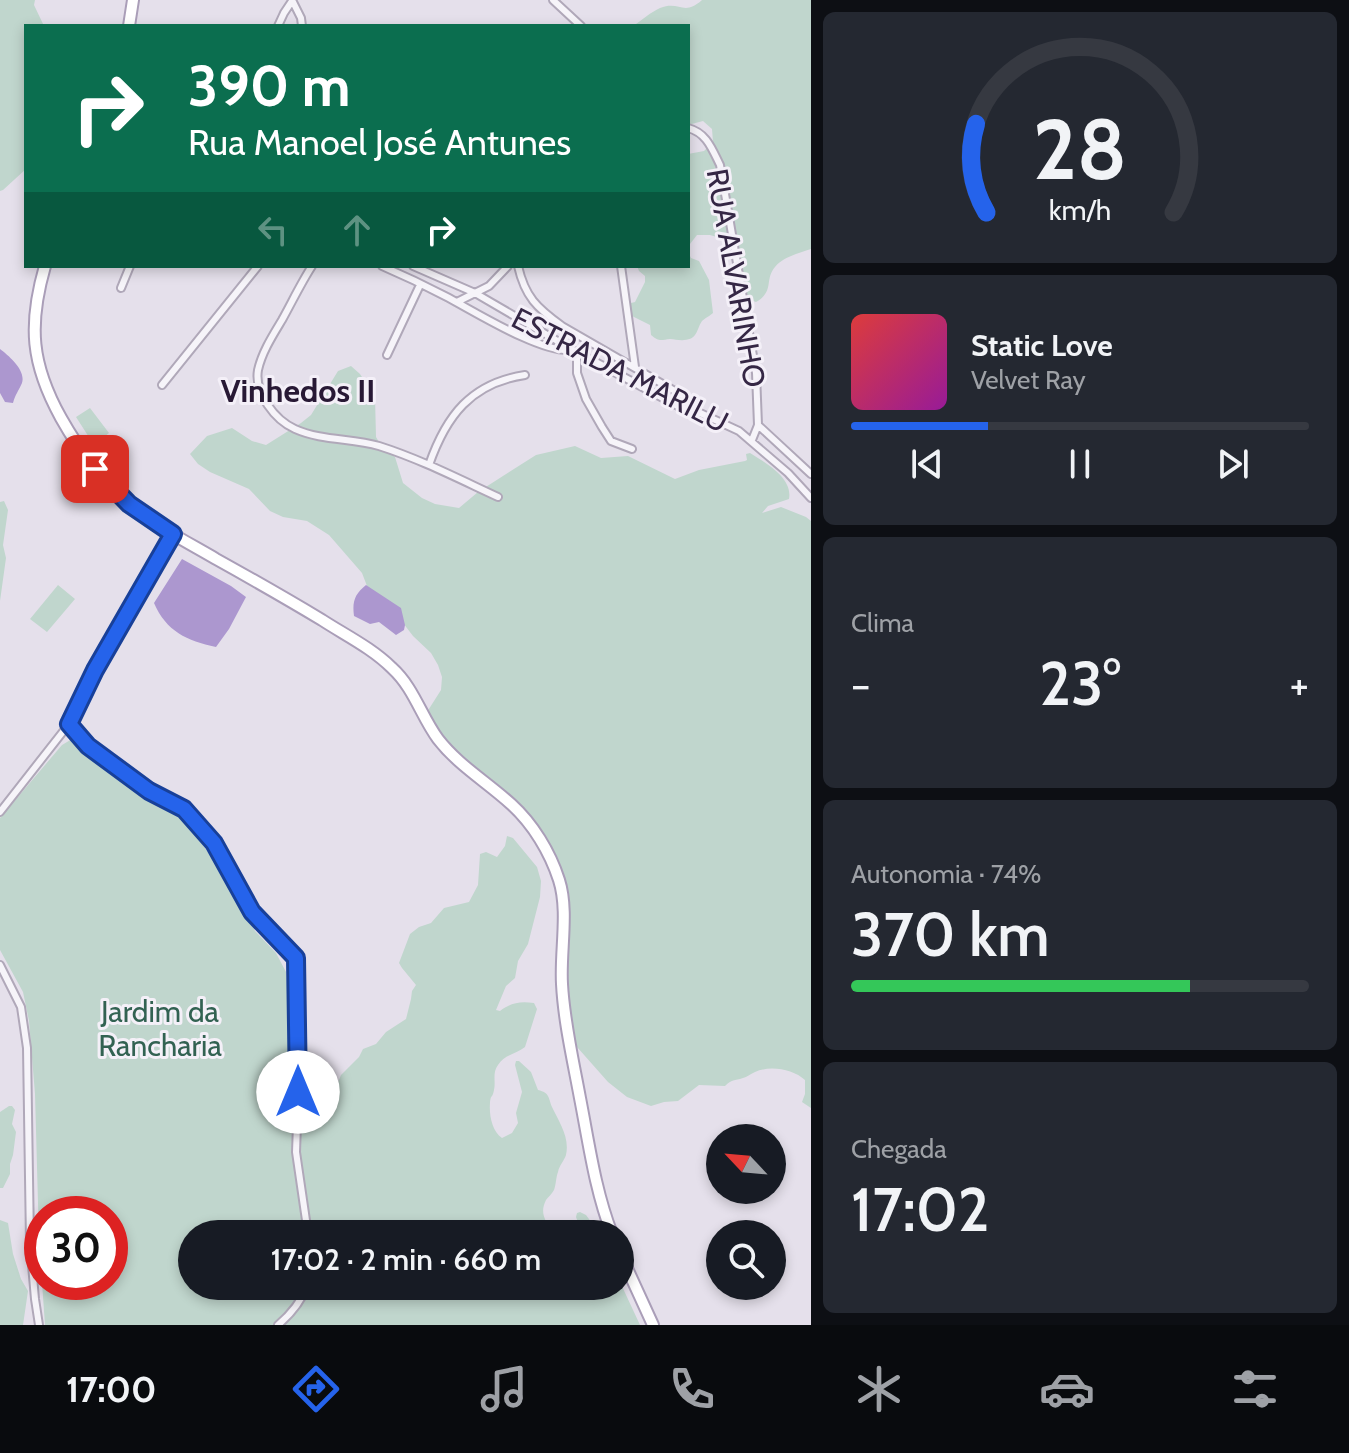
<!DOCTYPE html>
<html lang="pt">
<head>
<meta charset="utf-8">
<style>
	:root { --surface:#171b24; --page:#242831; --text:#f1f3f6; --muted:#9ea1a6; --line:#363941; --accent:#2563eb }
	body { margin:0; font-family:Cabin,sans-serif; background:var(--page); color:var(--text); height:100vh; display:flex; flex-direction:column; font-size:30px; white-space:nowrap }
	* { box-sizing:border-box; margin:0 }
	p { font-size:26px; color:var(--muted) }
	.icon { flex:none; width:44px; height:44px; fill:none; stroke:currentColor; stroke-width:2; stroke-linecap:round; stroke-linejoin:round }
	.map { position:relative; flex:1; overflow:hidden }
	.side { display:flex; flex-direction:column; gap:12px; padding:12px; background:#0d0f14; width:538px }
	.side>* { flex:none }
	.banner { position:absolute; left:24px; top:24px; width:666px; height:244px; border-radius:0px; box-shadow:0 4px 12px #0003; background:#0b6e4f; color:#fff; overflow:hidden }
	.needle { width:52px; rotate:296deg }
	.fabs { position:absolute; left:706px; top:1124px; display:grid; gap:16px }
	.fabs a { display:grid; place-items:center; width:80px; height:80px; border-radius:50%; background:var(--surface); box-shadow:0 4px 12px #0003; font-size:40px }
	.speed { position:absolute; left:24px; top:1196px; display:flex; gap:16px; font-size:40px; font-weight:700; text-align:center }
	.speed>* { display:grid; place-content:center; width:104px; height:104px; border-radius:50%; background:var(--surface); box-shadow:0 4px 12px #0003; line-height:1 }
	.speed .limit { border:12px solid #d22; background:#fff; color:#111 }
	.pin { position:absolute; display:grid; place-items:center; width:68px; height:68px; color:#fff; margin:-34px; border-radius:16px; box-shadow:0 4px 12px #0006 }
	.me { position:absolute; width:88px; margin:-44px; rotate:0deg; stroke-linejoin:round; filter:drop-shadow(0 0 6px #0008) }
	.turn { display:flex; align-items:center; gap:28px; height:168px; padding:0 32px; font-size:36px }
	.turn .icon { width:104px; height:104px; stroke-width:2.5 }
	.turn b { display:block; font-size:56px; line-height:68px }
	.lanes { display:flex; align-items:center; height:76px; padding:0 32px; background:#0003; justify-content:center; gap:40px; direction:ltr }
	.lanes .off { opacity:.35 }
	.big { font-size:60px; font-weight:600; line-height:1.1 }
	.side .card { flex:1; display:flex; flex-direction:column; justify-content:center; gap:12px; min-width:0; padding:0 28px; border-radius:12px; background:var(--page) }
	.side .dial { align-items:center; gap:0 }
	.dial svg { height:208px; overflow:visible; fill:none; stroke:var(--line); stroke-width:7; stroke-linecap:round; text-anchor:middle }
	.dial text { fill:var(--text); stroke:none }
	.song { display:flex; align-items:center; gap:24px }
	.cover { width:96px; height:96px; border-radius:12px; background:linear-gradient(135deg,hsl(0 70% 55%),hsl(300 70% 35%)) }
	.played { height:8px; border-radius:4px; background:linear-gradient(90deg,var(--accent) 30%,var(--line) 30%) }
	.keys { display:flex; justify-content:space-around; direction:ltr }
	.heat { display:flex; justify-content:space-between; align-items:center; font-size:44px; direction:ltr }
	.charge { height:12px; border-radius:6px; background:linear-gradient(90deg,#34c759 74%,var(--line) 0) }
	.trip { position:absolute; left:178px; top:1220px; width:456px; height:80px; border-radius:40px; background:var(--surface); box-shadow:0 4px 12px #0003; font-weight:600; line-height:80px; text-align:center }
	.menu { display:flex; height:128px; justify-content:space-around; align-items:center; background:#090b0e; color:var(--muted) }
	.menu .icon { width:56px; height:56px }
	.menu .on { color:var(--accent) }
	.menu b { font-size:36px; color:var(--text) }
	main { display:flex; flex:1; min-height:0 }
	.map>svg:first-child { display:block }
</style>
</head>
<body>
<main>
<div class="map">
<svg width="811" height="1325" viewBox="0 0 811 1325">
	<rect width="100%" height="100%" fill="#e5e0eb"/>
	<path fill="#c0d6cd" fill-rule="evenodd" d="M0,0H35L34,5L44,26H26V169L3,190L0,191Z
		M702,0H811V249C799,253 783,257 775,267C764,280 775,291 756,302L751,300L747,294L738,260L730,241L710,235H697L690,244L689,254L691,258L699,261L709,280L713,313C711,315 704,319 702,321C696,330 698,339 684,340C680,341 675,339 670,339C661,340 659,342 651,335L650,325L630,315L627,304L635,302L645,282V276L639,271L637,266H688V154L704,151L713,142L712,129L703,121L688,125V26H633C642,20 651,12 660,8C680,0 683,17 702,0Z
		M351,366L360,374L375,397L376,437L383,449L395,457L403,483L422,498L435,504L459,508L478,492L536,455L575,446L601,458L628,456L675,479L699,470L745,461L747,460L746,454L750,453C766,463 793,478 789,499L768,506L762,513L781,507L806,517L811,521V1108L802,1102L805,1094V1080C793,1069 770,1065 755,1072C750,1074 747,1077 743,1078C734,1081 732,1079 725,1086L699,1085L678,1101L664,1102L651,1106L627,1097L608,1082L577,1047L563,987L559,874L520,818L495,795L463,757L450,747L439,735L427,712L441,690L442,677L438,665L431,653L413,636L397,615L367,586L362,573L329,535L307,521L283,517L270,511L249,489L210,472L198,464L190,454L207,436L232,428L252,441L266,445L301,423L311,415L338,371Z
		M90,408L109,433L94,445L76,417Z
		M4,501L8,510L3,545L6,558L0,601V502Z
		M58,585L75,599L47,632L30,619Z
		M72,739L122,777L185,819L221,871L255,931L276,953L286,972L295,1082L305,1089L304,1097L308,1100C316,1096 325,1091 330,1084L337,1085L341,1075L359,1057L363,1049L376,1044L386,1032L406,1019L411,999L412,991L416,985L402,968L399,963L410,934L419,927L431,923L444,908L469,902L478,885L480,854L486,852L497,857L505,846L507,836L513,838L537,867L541,881L540,897L528,944L518,961L515,978L506,986L496,1010L500,1011C511,1003 519,1001 534,1003L537,1009L525,1047C516,1054 504,1055 498,1065C492,1073 496,1081 494,1090C492,1100 491,1093 490,1103C489,1115 492,1131 502,1138L512,1133L518,1123L516,1113L522,1092L515,1065L516,1061H519L531,1072L538,1090C550,1093 548,1097 552,1107C559,1122 570,1137 566,1155C564,1161 559,1166 558,1172C556,1177 556,1185 554,1190C552,1194 548,1197 546,1200C539,1214 546,1222 554,1234H192V1286H620V1282L640,1325H45L39,1240L35,1094L29,1021L23,992L0,950V818L62,745ZM42,1214H110V1282H42Z
		M9,1106H12L15,1110L12,1124L16,1132L13,1155L10,1164V1174L3,1188H0V1112Z
		M580,1212L586,1215L600,1234H582L576,1217L577,1213Z
		M0,1220L8,1223L13,1254L21,1279L28,1291L23,1325H0Z"/>
	<path fill="#ac97cf" d="M0,349C9,356 26,370 22,383C19,390 15,395 13,403L5,402L0,393Z
		M182,559L231,586L246,597L229,629L216,647C187,641 166,631 154,603Z
		M366,585L401,608L405,625L404,630L396,635L379,622L370,624L354,616C352,601 355,594 366,585Z"/>
	<g fill="none" stroke-linecap="round" stroke-linejoin="round">
		<g stroke="#b0a8b9" stroke-width="10">
			<path id="street" d="M292,0L301,18L302,26
				M553,0L581,26
				M278,26L284,13L292,1
				M688,128C707,133 712,149 720,165L756,373L758,425L752,440
				M312,266C301,283 292,302 282,320C273,335 262,352 258,370C254,393 275,420 295,429C322,441 352,438 379,446C420,459 459,479 498,497
				M382,266C403,275 424,285 445,296C474,311 540,353 571,350
				M413,266L475,293L573,350L678,406L698,412L739,431L788,473L811,498
				M518,266C525,297 537,308 562,326L687,398L698,412
				M621,266L635,367
				M121,288L130,266
				M457,302L489,286L508,266
				M577,352V373L586,399L602,427L611,441L632,449
				M387,355L420,285
				M162,385L258,266
				M758,425L811,474
				M429,465C446,416 471,383 525,375
				M69,724L88,746L149,791L184,809L214,843L252,912L296,958L295,1002L299,1070L296,1152L308,1234
				M0,812L69,724L95,670L173,534
				M0,965L21,1007L27,1048L30,1242L35,1299L39,1325
				M278,1325C291,1314 301,1302 307,1286"/>
		</g>
		<g stroke="#aa9eb8" stroke-width="14">
			<path id="primary" d="M129,26L133,0
				M45,266C28,325 31,364 61,418C79,450 101,480 129,504C155,526 187,542 216,559C252,579 287,599 322,620C345,635 372,648 392,668C414,688 421,716 438,739C458,765 487,782 511,804C533,824 550,852 559,880C569,911 560,951 562,984C564,1022 573,1060 580,1098C589,1144 595,1190 612,1234
				M620,1253L653,1325"/>
		</g>
		<use href="#street" stroke="#f6f4f9" stroke-width="6"/>
		<use href="#primary" stroke="#fff" stroke-width="10"/>
	</g>
	<g fill="none" stroke-linecap="round" stroke-linejoin="round">
		<g stroke="#184099" stroke-width="20">
			<path id="route" d="M95,469L129,504L173,534L95,670L69,724L88,746L149,791L184,809L214,843L252,912L296,958L298,1092"/>
		</g>
		<use href="#route" stroke="#2563eb" stroke-width="14"/>
	</g>
	<g text-anchor="middle" dominant-baseline="central" stroke-width="6" stroke-linejoin="round" paint-order="stroke">
		<g font-size="30" fill="#352745" stroke="#f4f0f8">
			<text transform="translate(736 278) rotate(80)">RUA ALVARINHO</text>
			<text transform="translate(620 370) rotate(27)">ESTRADA MARILU</text>
		</g>
		<g font-size="30" fill="#326252" stroke="#f4f0f8">
			<text x="160" y="1011">Jardim da<tspan x="160" dy="34">Rancharia</tspan></text>
		</g>
		<g font-size="32" font-weight="bold" fill="#281935" stroke="#f4f0f8">
			<text x="298" y="390">Vinhedos II</text>
		</g>
	</g>
</svg>
<div class="fabs">
<a><svg class="needle" viewBox="-14 -14 28 28"><path d="M0-13l5 13h-10z" fill="#e53935"/><path d="M0 13l5-13h-10z" fill="#9ea1a6"/></svg></a>
<a><svg class="icon" aria-label="search" viewBox="0 0 24 24"><circle cx="10" cy="10" r="6"/><path d="M15 15l6 6"/></svg></a>
</div>
<div class="speed"><div class="limit">30</div></div>
<div class="pin" style="left:95px;top:469px;background:#d93025"><svg class="icon" aria-label="arrive" viewBox="0 0 24 24"><path d="M6 21V4h12l-3 4 3 4H6"/></svg></div>
<svg class="me" style="left:298px;top:1092px" viewBox="-20 -20 40 40"><circle r="19" fill="#fff"/><path d="M0-13L10 11 0 6-10 11z" fill="#2563eb"/></svg>
<div class="trip">17:02 · 2 min · 660 m</div>
<div class="banner">
<div class="turn"><svg class="icon" aria-label="right" viewBox="0 0 24 24"><path d="M7 20v-9h11M14 6l5 5-5 5"/></svg><div><b>390 m</b>Rua Manoel José Antunes</div></div>
<div class="lanes"><svg class="icon off" aria-label="left" viewBox="0 0 24 24"><path d="M17 20v-9H6M10 6l-5 5 5 5"/></svg><svg class="icon off" aria-label="ahead" viewBox="0 0 24 24"><path d="M12 20V5M6 11l6-6 6 6"/></svg><svg class="icon" aria-label="right" viewBox="0 0 24 24"><path d="M7 20v-9h11M14 6l5 5-5 5"/></svg></div>
</div>
</div>
<section class="side">
<div class="card dial"><svg viewBox="0 0 100 80">
<path d="M14 69A42 42 0 1 1 86 69"/>
<path d="M14 69A42 42 0 0 1 10 35" stroke="#2563eb"/>
<text x="50" y="56" font-size="32" font-weight="700">28</text>
<text x="50" y="72" font-size="11">km/h</text>
</svg></div>
<div class="card">
<div class="song"><i class="cover"></i><div><b>Static Love</b><p>Velvet Ray</p></div></div>
<div class="played"></div>
<div class="keys"><svg class="icon" aria-label="previous" viewBox="0 0 24 24"><path d="M18 5L8 12l10 7zM5 5v14"/></svg><svg class="icon" aria-label="pause" viewBox="0 0 24 24"><path d="M8 5v14M16 5v14"/></svg><svg class="icon" aria-label="next" viewBox="0 0 24 24"><path d="M6 5l10 7-10 7zM19 5v14"/></svg></div>
</div>
<div class="card"><p>Clima</p>
<div class="heat"><a>−</a><b class="big">23°</b><a>+</a></div>
</div>
<div class="card"><p>Autonomia · 74%</p><b class="big">370 km</b><div class="charge"></div></div>
<div class="card"><p>Chegada</p><b class="big">17:02</b></div>
</section>
</main>
<nav class="menu">
<b>17:00</b>
<svg class="icon on" aria-label="directions" viewBox="0 0 24 24"><path d="M12 3l9 9-9 9-9-9zM9 14v-3h6M13 9l2 2-2 2"/></svg>
<svg class="icon" aria-label="music" viewBox="0 0 24 24"><path d="M9 18V5l10-2v13"/><circle cx="6" cy="18" r="3"/><circle cx="16" cy="16" r="3"/></svg>
<svg class="icon" aria-label="phone" viewBox="0 0 24 24"><path d="M5 4h4l2 5-3 2q2 4 5 5l2-3 5 2v4C11 20 4 13 5 4z"/></svg>
<svg class="icon" aria-label="climate" viewBox="0 0 24 24"><path d="M12 3v18M4 7l16 10M4 17L20 7"/></svg>
<svg class="icon" aria-label="car" viewBox="0 0 24 24"><path d="M5 17H2v-5l4-1 3-4h7l3 4 3 1v5h-3M9 17h6M6 11h13"/><circle cx="7" cy="17" r="2"/><circle cx="17" cy="17" r="2"/></svg>
<svg class="icon" aria-label="filters" viewBox="0 0 24 24"><path d="M4 7h16M4 17h16"/><circle cx="9" cy="7" r="2"/><circle cx="15" cy="17" r="2"/></svg>
</nav>
</body>
</html>
